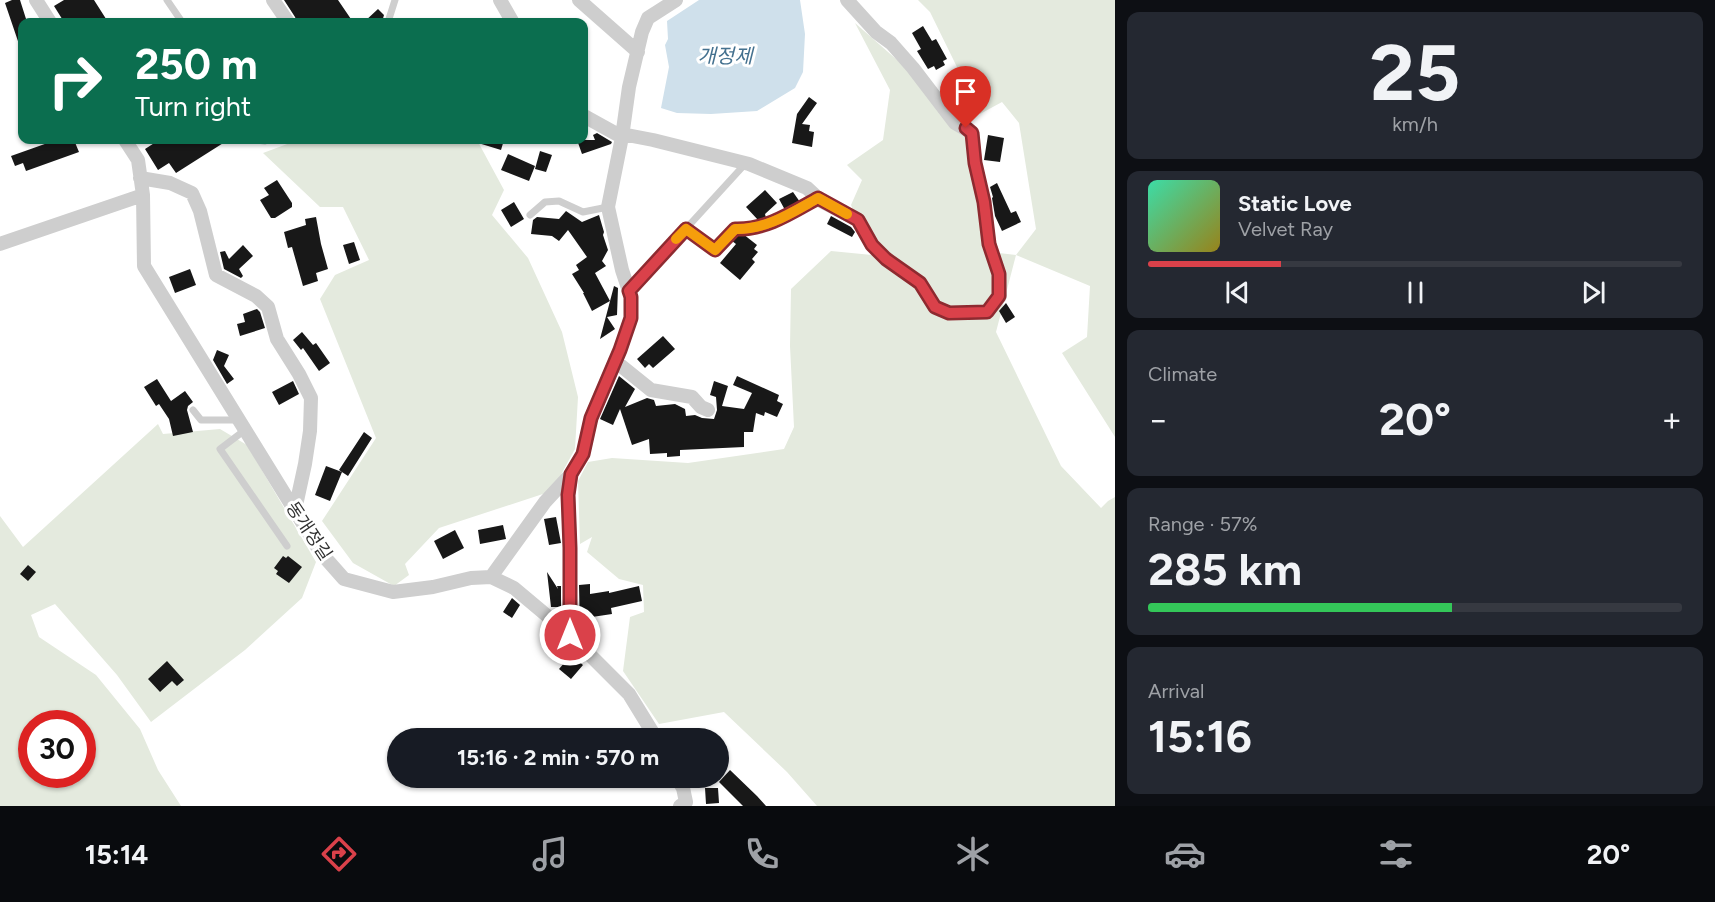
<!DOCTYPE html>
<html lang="en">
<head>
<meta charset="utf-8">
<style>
	:root { --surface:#171b24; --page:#242831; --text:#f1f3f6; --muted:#9ea1a6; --line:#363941; --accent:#da414a }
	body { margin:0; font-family:Figtree,"Noto Sans KR",sans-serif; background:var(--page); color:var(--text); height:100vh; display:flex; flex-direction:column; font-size:22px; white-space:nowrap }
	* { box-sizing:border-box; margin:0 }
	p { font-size:20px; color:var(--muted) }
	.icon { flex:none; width:33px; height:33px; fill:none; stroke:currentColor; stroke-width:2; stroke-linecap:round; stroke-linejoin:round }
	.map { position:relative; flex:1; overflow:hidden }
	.details { display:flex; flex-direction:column; gap:12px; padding:12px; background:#0d0f14; width:600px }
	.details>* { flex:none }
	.top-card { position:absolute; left:18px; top:18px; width:570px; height:126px; border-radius:12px; box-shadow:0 2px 4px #0004; background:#0b6e4f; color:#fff; overflow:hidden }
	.speed { position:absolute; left:18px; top:710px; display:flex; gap:12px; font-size:30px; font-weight:700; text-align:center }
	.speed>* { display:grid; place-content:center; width:78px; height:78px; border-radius:50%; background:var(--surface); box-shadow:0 2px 4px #0004; line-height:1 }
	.speed .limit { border:9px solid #d22; background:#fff; color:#111 }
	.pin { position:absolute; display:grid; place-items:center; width:51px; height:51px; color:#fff; margin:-62px -26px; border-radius:50% 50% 50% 0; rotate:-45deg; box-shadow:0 0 6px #0007 }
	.pin .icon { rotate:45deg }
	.me { position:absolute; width:66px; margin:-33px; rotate:0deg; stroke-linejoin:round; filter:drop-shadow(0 0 4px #0008) }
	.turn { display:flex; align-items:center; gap:21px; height:126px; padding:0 18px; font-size:27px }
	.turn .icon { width:78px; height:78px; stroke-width:2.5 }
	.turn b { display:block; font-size:42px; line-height:51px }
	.big { font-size:45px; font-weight:700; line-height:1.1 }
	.details .card { flex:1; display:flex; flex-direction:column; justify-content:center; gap:9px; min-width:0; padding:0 21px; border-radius:12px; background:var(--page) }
	.details .dial { align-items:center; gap:0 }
	.dial b { font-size:78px; line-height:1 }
	.song { display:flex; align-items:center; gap:18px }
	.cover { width:72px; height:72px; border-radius:9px; background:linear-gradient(135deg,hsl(160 70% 55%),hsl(50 70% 35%)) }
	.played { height:6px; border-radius:3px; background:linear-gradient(90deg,var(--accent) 25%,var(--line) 25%) }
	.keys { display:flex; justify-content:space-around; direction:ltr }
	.heat { display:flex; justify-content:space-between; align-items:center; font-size:33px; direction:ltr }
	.charge { height:9px; border-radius:4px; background:linear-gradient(90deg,#34c759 57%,var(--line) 0) }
	.trip { position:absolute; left:387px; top:728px; width:342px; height:60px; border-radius:30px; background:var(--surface); box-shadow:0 2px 4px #0004; font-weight:700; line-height:60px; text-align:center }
	.menu { display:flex; height:96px; justify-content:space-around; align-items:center; background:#090b0e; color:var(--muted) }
	.menu .icon { width:42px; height:42px }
	.menu .current { color:var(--accent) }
	.menu b { font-size:27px; color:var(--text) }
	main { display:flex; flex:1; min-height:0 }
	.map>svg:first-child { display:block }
</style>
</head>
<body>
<main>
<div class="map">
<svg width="1115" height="806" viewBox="0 0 1115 806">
	<rect width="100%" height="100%" fill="#fff"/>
	<path fill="#e4eade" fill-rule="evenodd" d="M918,0H1115V437L1062,353L1087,337L1090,286L1016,255L996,332L1061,466L1101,508L1108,501L1115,497V806H817L787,772L724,712L659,724L623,671L630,617L644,612L643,585L619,579L587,552L592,537L580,544L578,481L588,462L612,458L688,463L784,449L794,427L790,346L791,289L831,251L872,255L851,205L862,180L847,165L883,140L890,90L855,23L962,117L999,253L1016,255L1036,229L1019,123L1002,102L980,114L930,12Z
		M298,140H477L504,190L492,215L528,258L562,332L578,397L575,449L552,491L439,528L405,564L409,575L394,586L353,563L322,521L376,438L320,299L335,275L369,260L343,207H320L263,153Z
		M158,424L163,434L220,429L247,445L316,562L302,598L245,650L151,722L117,675L55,604L31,615L39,637L96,675L140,729L158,770L181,806H0V516L23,547ZM32,723H82V774H32Z"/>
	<path fill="#cfe0eb" d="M699,0H800L805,34L803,72L795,88L757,111L711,114L677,113L661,108L669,67L665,45L668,39L667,21Z"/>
	<path fill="#181818" d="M12,0H20L27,22H22V50H21L5,3Z
		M64,0H94L108,22H64L54,6Z
		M284,0H338L353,22H297L295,17Z
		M378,9L384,15L382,22H364Z
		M923,26L932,41L936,39L947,59L943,61L945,65L936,70L934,66L928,69L917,51L921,49L912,33Z
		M809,97L817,103L802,124L810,125L809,131L814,132L812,147L792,143L797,114Z
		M597,133L612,142L611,144L582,154L577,140H595L593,135Z
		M988,135L1004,138L1000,162L984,160Z
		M56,140H74L79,152L26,171L23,163L15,166L11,156Z
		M159,140H228L176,173L169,163L158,170L145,149Z
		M475,140H504L501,150L475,142Z
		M540,151L552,155L546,172L535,169Z
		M508,154L535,166L529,181L501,170Z
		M277,180L292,203V207L275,218H271L260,200L269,195L264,188Z
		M997,183L1011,213L1016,211L1021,222L1002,231L995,216L992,198L993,197L990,187Z
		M765,190L777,203L765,214L766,218L758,220L746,207Z
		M793,192L800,202L785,210L779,199Z
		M514,202L524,219L511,227L501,210Z
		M566,211L582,222L599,215L604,232L603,235L608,250L602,261L606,266L595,273L610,301L592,311L583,293H584L572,274L579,270L576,265L587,257L568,230L559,241L552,236L531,234L533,220L537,217L559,219Z
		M831,216L851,227L855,232L852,237L827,224Z
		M316,217L321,244L328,269L316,273L318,281L303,286L292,247L288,248L284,232L306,225L305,219Z
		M738,234H743L757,245L754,249L758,252L752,259L755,262L740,280L720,263L736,244L732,241Z
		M354,242L360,260L349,264L343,245Z
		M243,245L253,256L239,269L243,276L241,278L224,269L220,252L225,251L229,259Z
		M190,269L196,285L175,293L169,277Z
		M614,286L618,288L617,315L607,317L615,329L600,339Z
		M1006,303L1015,317L1006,323L999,311Z
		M257,309L260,312L265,328L240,336L237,324L245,322L243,314Z
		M302,332L313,345L316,343L330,363L319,371L303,348L301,350L293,340Z
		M663,336L675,349L653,368L649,364L645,368L637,359Z
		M217,350L229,355L224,366L234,379L227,384L213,360Z
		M619,376L635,389L625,407L647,398L654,400L656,406L675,404L685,409L686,416L695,415L702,418L714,419L717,410L716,397L710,395L714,381L728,386L722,406L744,409L752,393L733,385L737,376L779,395L777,401L783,404L777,417L765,412L764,416L756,413L753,432H744V447L680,450V456L667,457V453L650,454L649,439L632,445L620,409L613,425L600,419Z
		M157,379L171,401L185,391L193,402L188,406L187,410L193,432L173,436L169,419L159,404L156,406L144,387Z
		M293,381L299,394L279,405L272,392Z
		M364,432L372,438L348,476L339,470Z
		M326,466L342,472L330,501L315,495Z
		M556,517L561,543L549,545L544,519Z
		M503,525L506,539L480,544L478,530Z
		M455,530L464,548L443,559L434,541Z
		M283,556L286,558L288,556L302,567L289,583L276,574L278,571L274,568Z
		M28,565L36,572L28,581L20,574Z
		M547,572L558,589L557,586H561V607H551Z
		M590,584V594L609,591V593L639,586L642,601L611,608L612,614L592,617V630L580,631L579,585Z
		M512,598L520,605L512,618L503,612Z
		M571,655L583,665L571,679L559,669Z
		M167,661L184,680L177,686L172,681L160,692L148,679Z
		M730,770L757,796L766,806H743L719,782Z
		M705,788H718L719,803L706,804Z"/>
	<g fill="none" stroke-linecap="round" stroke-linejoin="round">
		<path stroke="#cecece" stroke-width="7" d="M167,0L182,22
			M388,22L395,0
			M257,140L265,141L268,140
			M530,215L545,202L559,201L583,212L608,207
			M686,229L715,250L735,229C766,229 791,213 818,198
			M629,291L746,163
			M193,410L201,420H238
			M245,430L220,449L287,546"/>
		<path stroke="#cecece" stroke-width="14" d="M36,0L50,22
			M273,0L288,22
			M500,0L512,21L510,22
			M579,0L638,52
			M676,0L648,18L642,32L629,87L622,137L627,135L653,140L749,164L807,188L821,201L858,220L872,245L886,259L920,283L935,307L949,313L987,312L1000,296L999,274L989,244L984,203L975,163L972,133L955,123L913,68L891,43L876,32L847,0
			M125,140L138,160L143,195L144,266L321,553L344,579L393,592L433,587L471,578L491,577L514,588L570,635L629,694L656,738
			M140,178L170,183L192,193L200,211L216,275L256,296L268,307L277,339L299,374L311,398L310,431L305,464L295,510
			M0,244L143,195
			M615,361L651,390L692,397L701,407L708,410
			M491,577L545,502L571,474
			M570,635V548L568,495L571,474L583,454L591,418L620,350L631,318V297L622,270L608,207L622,137L584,116
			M676,777L683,788L686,802L680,806"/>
	</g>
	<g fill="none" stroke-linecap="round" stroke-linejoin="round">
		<g stroke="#8e2a30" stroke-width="15">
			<path id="route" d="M570,635V548L568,495L571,474L583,454L591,418L620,350L631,318V297L629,291L686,229L715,250L735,229C766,230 791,213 818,198L858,220L872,245L886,259L920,283L935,307L949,313L987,312L999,296V274L989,244L984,202L975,163L972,133L966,128"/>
		</g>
		<use href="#route" stroke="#da414a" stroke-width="10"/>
		<path stroke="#f59e0b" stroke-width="10" d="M676,239L686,229L715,250L735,229C766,230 791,213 818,198L847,214"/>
	</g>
	<g text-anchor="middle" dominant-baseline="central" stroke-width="6" stroke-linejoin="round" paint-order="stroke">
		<g font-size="18" fill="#313131" stroke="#fff">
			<text transform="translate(309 531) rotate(56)">동개정길</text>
		</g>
		<g font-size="20" font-style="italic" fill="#44718f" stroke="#fff">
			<text x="725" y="56">개정제</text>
		</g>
	</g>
</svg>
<div class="speed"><div class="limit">30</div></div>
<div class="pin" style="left:966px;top:128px;background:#d93025"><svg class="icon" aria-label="arrive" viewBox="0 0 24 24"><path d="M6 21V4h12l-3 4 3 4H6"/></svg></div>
<svg class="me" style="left:570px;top:635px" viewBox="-20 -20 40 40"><circle r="17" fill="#da414a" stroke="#fff" stroke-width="3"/><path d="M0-11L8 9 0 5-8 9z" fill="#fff"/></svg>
<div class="trip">15:16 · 2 min · 570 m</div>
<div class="top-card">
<div class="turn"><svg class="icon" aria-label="right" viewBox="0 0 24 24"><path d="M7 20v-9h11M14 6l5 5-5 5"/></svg><div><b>250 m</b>Turn right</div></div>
</div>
</div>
<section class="details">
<div class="card dial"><b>25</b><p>km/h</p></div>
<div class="card">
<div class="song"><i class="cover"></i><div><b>Static Love</b><p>Velvet Ray</p></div></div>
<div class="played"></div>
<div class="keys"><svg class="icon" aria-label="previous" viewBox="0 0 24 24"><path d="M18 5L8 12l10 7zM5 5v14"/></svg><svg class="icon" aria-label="pause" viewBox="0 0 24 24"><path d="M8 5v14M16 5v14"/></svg><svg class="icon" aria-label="next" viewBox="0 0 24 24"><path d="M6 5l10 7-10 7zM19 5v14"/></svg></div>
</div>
<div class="card"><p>Climate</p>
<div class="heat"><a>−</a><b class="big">20°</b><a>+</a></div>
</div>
<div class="card"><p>Range · 57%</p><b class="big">285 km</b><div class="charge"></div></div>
<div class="card"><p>Arrival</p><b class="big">15:16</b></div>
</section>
</main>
<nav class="menu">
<b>15:14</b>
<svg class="icon current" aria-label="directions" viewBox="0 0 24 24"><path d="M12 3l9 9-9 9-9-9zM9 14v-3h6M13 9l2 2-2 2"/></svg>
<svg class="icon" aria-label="music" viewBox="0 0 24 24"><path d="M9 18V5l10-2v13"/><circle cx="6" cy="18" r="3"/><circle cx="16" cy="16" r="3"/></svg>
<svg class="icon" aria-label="phone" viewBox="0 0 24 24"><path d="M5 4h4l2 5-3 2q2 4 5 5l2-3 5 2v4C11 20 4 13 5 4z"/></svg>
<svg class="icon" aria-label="climate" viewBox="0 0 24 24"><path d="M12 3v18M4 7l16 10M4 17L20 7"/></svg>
<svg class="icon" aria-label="car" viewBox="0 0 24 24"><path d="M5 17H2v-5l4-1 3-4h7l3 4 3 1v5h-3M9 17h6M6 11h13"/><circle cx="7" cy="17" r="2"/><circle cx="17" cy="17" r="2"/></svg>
<svg class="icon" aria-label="filters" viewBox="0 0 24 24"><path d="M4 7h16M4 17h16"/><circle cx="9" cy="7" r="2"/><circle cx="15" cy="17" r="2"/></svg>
<b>20°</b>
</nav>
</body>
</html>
